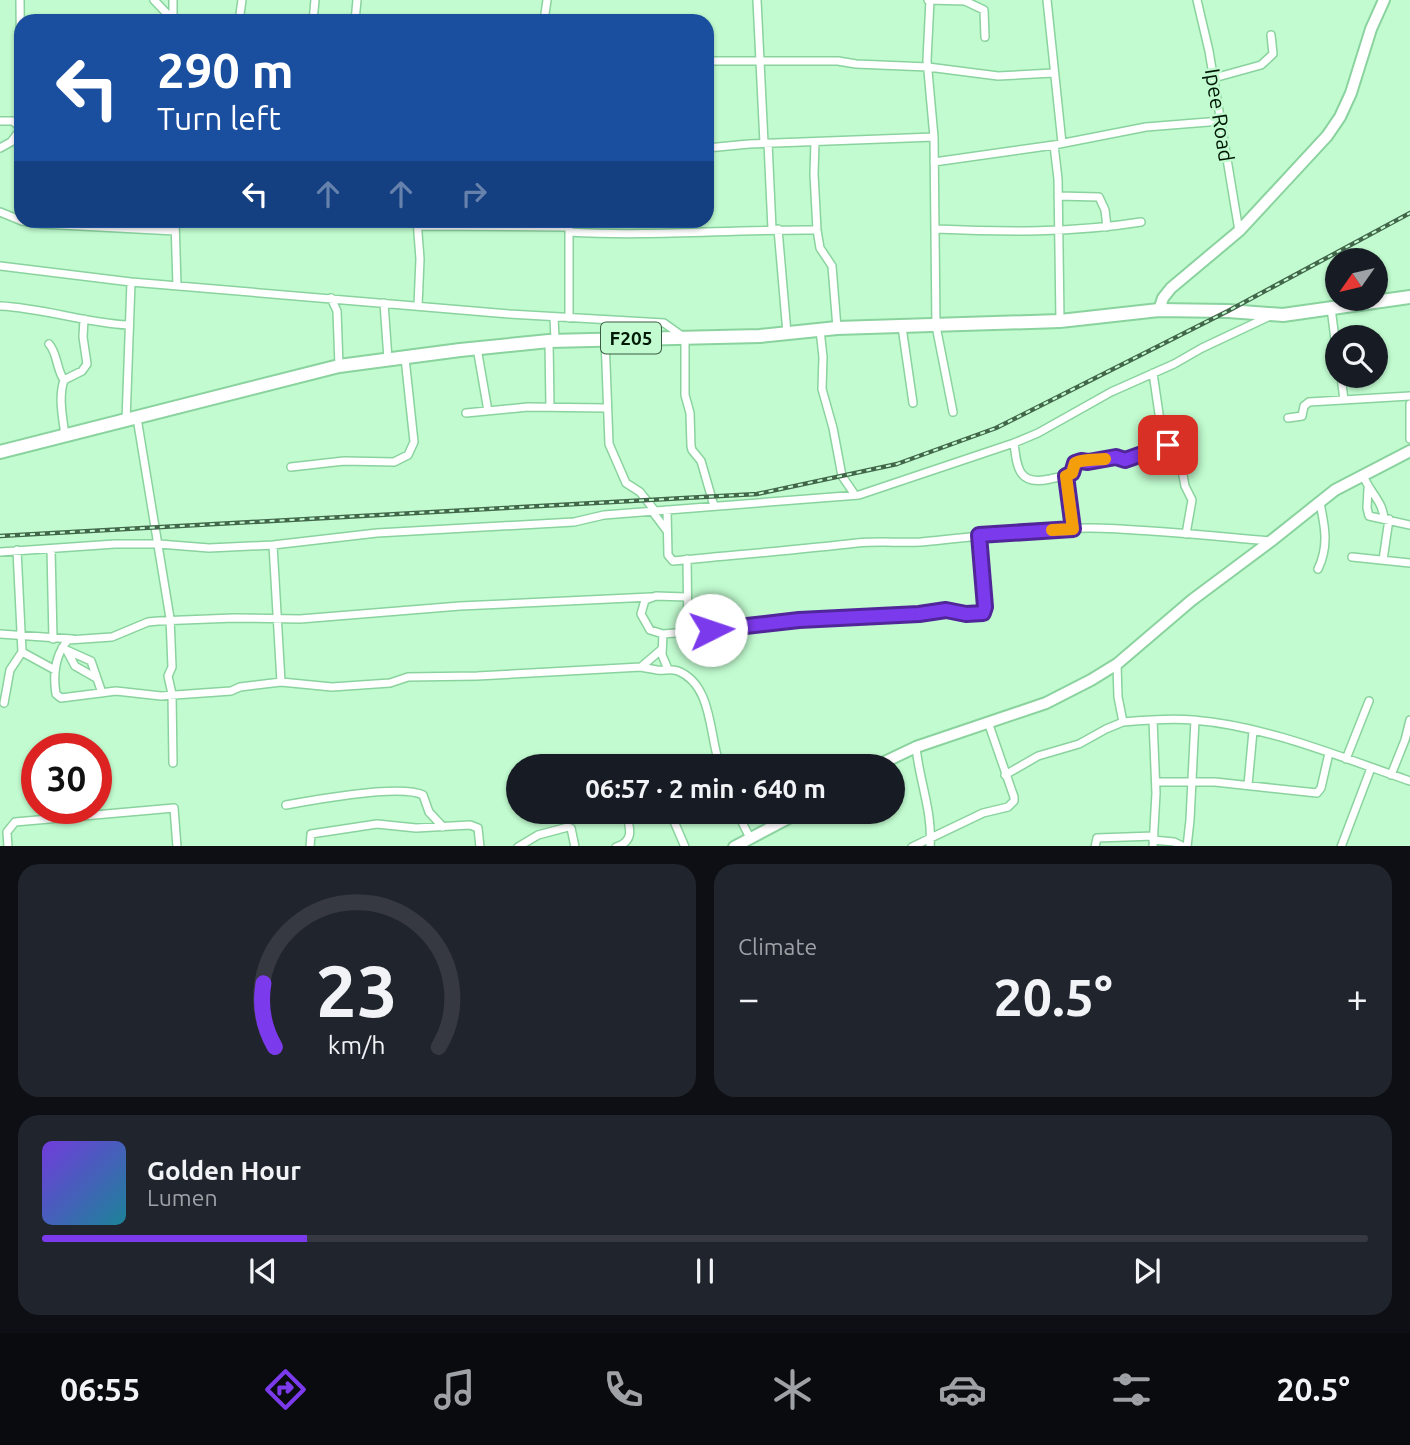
<!DOCTYPE html>
<html lang="en">
<head>
<meta charset="utf-8">
<style>
	:root { --surface:#171b24; --page:#20242c; --text:#f1f3f6; --muted:#9ea1a6; --line:#363941; --accent:#7c3aed }
	body { margin:0; font-family:Ubuntu,sans-serif; background:var(--page); color:var(--text); height:100vh; display:flex; flex-direction:column; font-size:26px; white-space:nowrap }
	* { box-sizing:border-box; margin:0 }
	p { font-size:23px; color:var(--muted) }
	.icon { flex:none; width:38px; height:38px; fill:none; stroke:currentColor; stroke-width:2; stroke-linecap:round; stroke-linejoin:round }
	.map { position:relative; height:846px; overflow:hidden }
	.drawer { display:flex; flex-direction:column; gap:18px; padding:18px; background:#0d0f14; flex:1 }
	.drawer>* { flex:none }
	.top-card { position:absolute; left:14px; top:14px; width:700px; height:214px; border-radius:21px; box-shadow:0 2px 5px #0004; background:#1a4fa0; color:#fff; overflow:hidden }
	.needle { width:46px; rotate:236deg }
	.tools { position:absolute; left:1325px; top:248px; display:grid; gap:14px }
	.tools a { display:grid; place-items:center; width:63px; height:63px; border-radius:50%; background:var(--surface); box-shadow:0 2px 5px #0004; font-size:35px }
	.speed { position:absolute; left:21px; top:733px; display:flex; gap:14px; font-size:35px; font-weight:700; text-align:center }
	.speed>* { display:grid; place-content:center; width:91px; height:91px; border-radius:50%; background:var(--surface); box-shadow:0 2px 5px #0004; line-height:1 }
	.speed .limit { border:10px solid #d22; background:#fff; color:#111 }
	.pin { position:absolute; display:grid; place-items:center; width:60px; height:60px; color:#fff; margin:-30px; border-radius:14px; box-shadow:0 4px 10px #0006 }
	.me { position:absolute; width:77px; margin:-38px; rotate:86deg; stroke-linejoin:round; filter:drop-shadow(0 0 5px #0008) }
	.turn { display:flex; align-items:center; gap:24px; height:147px; padding:0 28px; font-size:32px }
	.turn .icon { width:91px; height:91px; stroke-width:2.5 }
	.turn b { display:block; font-size:49px; line-height:60px }
	.lanes { display:flex; align-items:center; height:66px; padding:0 28px; background:#0003; justify-content:center; gap:35px; direction:ltr }
	.lanes .off { opacity:.35 }
	.big { font-size:52px; font-weight:700; line-height:1.1 }
	.drawer .widget { flex:1; display:flex; flex-direction:column; justify-content:center; gap:10px; min-width:0; padding:0 24px; border-radius:21px; background:var(--page) }
	.drawer .dial { align-items:center; gap:0 }
	.dial svg { height:182px; overflow:visible; fill:none; stroke:var(--line); stroke-width:7; stroke-linecap:round; text-anchor:middle }
	.dial text { fill:var(--text); stroke:none }
	.song { display:flex; align-items:center; gap:21px }
	.cover { width:84px; height:84px; border-radius:10px; background:linear-gradient(135deg,hsl(260 70% 55%),hsl(190 70% 35%)) }
	.played { height:7px; border-radius:4px; background:linear-gradient(90deg,var(--accent) 20%,var(--line) 20%) }
	.keys { display:flex; justify-content:space-around; direction:ltr }
	.heat { display:flex; justify-content:space-between; align-items:center; font-size:38px; direction:ltr }
	.drawer .tiles { flex:1; display:grid; gap:18px; grid-template-columns:1fr 1fr }
	.widget:last-child { grid-column:span 2 }
	.trip { position:absolute; left:506px; top:754px; width:399px; height:70px; border-radius:35px; background:var(--surface); box-shadow:0 2px 5px #0004; font-weight:700; line-height:70px; text-align:center }
	.tabs { display:flex; height:112px; justify-content:space-around; align-items:center; background:#090b0e; color:var(--muted) }
	.tabs .icon { width:49px; height:49px }
	.tabs .active { color:var(--accent) }
	.tabs b { font-size:32px; color:var(--text) }
	.map>svg:first-child { display:block }
</style>
</head>
<body>
<div class="map">
<svg width="1410" height="847" viewBox="0 0 1410 847">
	<rect width="100%" height="100%" fill="#c1fbcf"/>
	<g fill="none" stroke-linecap="round" stroke-linejoin="round">
		<g stroke="#8ad39e" stroke-width="10">
			<path id="street" d="M20,0L21,103
				M154,0L173,20
				M757,0L764,143
				M928,0L965,1L984,10L985,37
				M930,0L927,60L934,137L936,326L953,412
				M1047,0L1062,143
				M1197,0L1209,51L1239,231
				M173,20V0
				M239,21L242,0
				M313,21L315,0
				M355,21L357,0
				M544,21L547,0
				M707,61H838L856,64L928,67L998,76L1053,73
				M1214,78L1261,65L1273,54L1271,35
				M0,121H13L21,128
				M815,142L814,174L817,230L820,248L832,266L837,328
				M768,143L772,229
				M1054,145L1058,179L1060,321
				M0,148L11,142L21,129
				M707,148L749,144L934,137
				M934,162L1054,145L1146,127L1221,121
				M1058,196L1099,197L1105,210L1107,227
				M0,212L22,221L42,224L175,231
				M175,220L177,286
				M417,220L420,259L418,306
				M569,220V318
				M417,226L568,227
				M778,229L787,333
				M935,229C1004,232 1073,233 1141,222
				M569,232C651,237 734,229 817,230
				M0,266L131,282L509,314L664,323L685,338V395L690,413L691,446L692,450L701,461L714,506
				M331,298L337,311L339,366
				M384,303L388,359
				M0,306C44,308 85,323 128,325
				M1331,308L1337,355
				M554,317L555,340
				M902,327L913,403
				M820,330L823,357L822,389L833,428L842,476L855,495
				M605,338L609,444L626,483L640,492L655,511
				M549,341L550,407
				M49,344C58,354 56,369 64,380
				M477,348L488,411
				M1153,373L1163,441L1179,454L1185,486L1192,500L1186,534
				M1341,376L1344,400
				M1410,404V439
				M466,413L528,407L606,408
				M137,418L170,618L172,667L168,676L172,694L173,763
				M1288,418L1302,416L1304,406L1309,402L1410,396
				M126,421L131,282
				M65,436C63,418 58,398 64,380L82,371L87,364L83,337L84,319
				M1014,443C1017,469 1019,486 1050,479C1058,477 1065,477 1072,473L1075,463L1116,458L1125,460L1168,445
				M291,467L344,461L394,462L408,455L414,442L405,358
				M1363,475C1369,492 1383,501 1384,519
				M1066,476L1073,529
				M1368,489L1367,508L1369,516L1410,525
				M667,510L668,555L673,561C734,555 796,550 857,543C878,541 900,543 921,542C978,537 1033,528 1090,528C1150,529 1211,536 1270,541
				M652,511L667,531
				M273,545L281,682
				M51,549L53,639
				M0,552L115,544H159L209,548L273,545L377,533L574,522L604,515L859,495L1014,443L1038,433L1111,392L1174,364L1202,348L1270,316
				M1352,557L1410,563
				M687,559L688,633
				M1383,560L1389,519
				M1318,569C1329,546 1325,527 1320,503
				M651,597L460,606L300,619L234,618L158,621L148,622L112,637L68,640C55,655 53,675 56,694L61,698L116,691L161,696L231,691L240,687L281,682L332,687L390,683L408,677L477,676L641,667C646,668 652,669 657,670C665,671 670,668 678,671C713,685 709,736 720,766
				M686,597L656,596L645,600L641,614L650,630L663,634L763,626L799,620L919,614L946,610L966,614L980,613L985,607L979,535
				M0,634L72,639
				M663,634L662,655L668,669
				M62,648L91,661L102,693
				M67,651L75,666L96,678
				M22,652L55,670
				M1117,664L1118,697L1123,722C1146,720 1169,718 1193,720C1267,726 1340,757 1410,781
				M641,667L662,649
				M4,703L10,670L22,652L17,550
				M916,747C919,780 933,812 930,847
				M1346,759L1369,701
				M1005,775L1038,756L1079,744L1106,729L1123,722
				M1391,775L1405,740L1410,720
				M1156,782H1215L1317,793L1321,788L1329,753
				M1248,785L1253,731
				M286,805C313,800 401,784 423,795L429,812L443,827
				M670,812L685,847
				M737,812L750,838
				M1153,840L1174,842L1184,847
				M8,847L7,832L15,822L174,808L177,847
				M310,847L311,834L377,824L416,828L470,825L478,828L480,847
				M518,847L538,835L568,827L571,828L575,847
				M616,847C635,841 630,828 626,812
				M912,847L983,813L1008,807L1014,801V797L988,722
				M1095,847L1097,838L1154,836
				M1153,847L1156,793L1153,720
				M1187,847L1190,820L1195,720
				M1341,847L1371,768"/>
		</g>
		<g stroke="#8ad39e" stroke-width="14">
			<path id="secondary" d="M1159,310L1163,298L1171,288L1239,231L1327,136L1340,117L1351,93L1371,29L1384,0
				M876,766L916,747L1046,703L1091,680L1117,664L1192,600L1271,541L1335,490L1410,451
				M734,847L800,812"/>
		</g>
		<g stroke="#8ad39e" stroke-width="16">
			<path id="primary" d="M0,452L339,366L460,350L549,341L760,336L837,328L1060,321L1159,310L1228,311L1283,315L1410,297"/>
		</g>
		<use href="#street" stroke="#fff" stroke-width="7"/>
		<use href="#secondary" stroke="#fff" stroke-width="10"/>
		<use href="#primary" stroke="#fff" stroke-width="12"/>
		<g stroke="#42664a" stroke-width="4.5">
			<path id="rail" d="M0,536L757,494L897,464L996,428L1228,311L1410,213"/>
		</g>
		<use href="#rail" stroke="#c1fbcf" stroke-width="2" stroke-dasharray="5" stroke-linecap="butt"/>
	</g>
	<g fill="none" stroke-linecap="round" stroke-linejoin="round">
		<g stroke="#51269a" stroke-width="18">
			<path id="route" d="M711,630L799,620L919,614L946,610L966,614L983,613L985,607L979,535L1073,529L1066,476L1072,473L1075,463L1081,461L1088,462L1116,457L1125,460L1168,445"/>
		</g>
		<use href="#route" stroke="#7c3aed" stroke-width="12"/>
		<path stroke="#f59e0b" stroke-width="12" d="M1052,530L1073,529L1066,476L1072,473L1075,463C1083,459 1096,460 1105,459"/>
	</g>
	<g text-anchor="middle" dominant-baseline="central" stroke-width="5" stroke-linejoin="round" paint-order="stroke">
		<rect fill="#c1fbcf" stroke="#3a5d42" stroke-width="2" x="601" y="322.5" width="60" height="31" rx="5"/>
		<g font-size="19" font-weight="bold" fill="#001906">
			<text x="631" y="338">F205</text>
		</g>
		<g font-size="21" fill="#001906" stroke="#c1fbcf">
			<text transform="translate(1220 115) rotate(81)">Ipee Road</text>
		</g>
	</g>
</svg>
<div class="tools">
<a><svg class="needle" viewBox="-14 -14 28 28"><path d="M0-13l5 13h-10z" fill="#e53935"/><path d="M0 13l5-13h-10z" fill="#9ea1a6"/></svg></a>
<a><svg class="icon" aria-label="search" viewBox="0 0 24 24"><circle cx="10" cy="10" r="6"/><path d="M15 15l6 6"/></svg></a>
</div>
<div class="speed"><div class="limit">30</div></div>
<div class="pin" style="left:1168px;top:445px;background:#d93025"><svg class="icon" aria-label="arrive" viewBox="0 0 24 24"><path d="M6 21V4h12l-3 4 3 4H6"/></svg></div>
<svg class="me" style="left:711px;top:630px" viewBox="-20 -20 40 40"><circle r="19" fill="#fff"/><path d="M0-13L10 11 0 6-10 11z" fill="#7c3aed"/></svg>
<div class="trip">06:57 · 2 min · 640 m</div>
<div class="top-card">
<div class="turn"><svg class="icon" aria-label="left" viewBox="0 0 24 24"><path d="M17 20v-9H6M10 6l-5 5 5 5"/></svg><div><b>290 m</b>Turn left</div></div>
<div class="lanes"><svg class="icon" aria-label="left" viewBox="0 0 24 24"><path d="M17 20v-9H6M10 6l-5 5 5 5"/></svg><svg class="icon off" aria-label="ahead" viewBox="0 0 24 24"><path d="M12 20V5M6 11l6-6 6 6"/></svg><svg class="icon off" aria-label="ahead" viewBox="0 0 24 24"><path d="M12 20V5M6 11l6-6 6 6"/></svg><svg class="icon off" aria-label="right" viewBox="0 0 24 24"><path d="M7 20v-9h11M14 6l5 5-5 5"/></svg></div>
</div>
</div>
<section class="drawer">
<div class="tiles">
<div class="widget dial"><svg viewBox="0 0 100 80">
<path d="M14 69A42 42 0 1 1 86 69"/>
<path d="M14 69A42 42 0 0 1 9 41" stroke="#7c3aed"/>
<text x="50" y="56" font-size="32" font-weight="700">23</text>
<text x="50" y="72" font-size="11">km/h</text>
</svg></div>
<div class="widget"><p>Climate</p>
<div class="heat"><a>−</a><b class="big">20.5°</b><a>+</a></div>
</div>
<div class="widget">
<div class="song"><i class="cover"></i><div><b>Golden Hour</b><p>Lumen</p></div></div>
<div class="played"></div>
<div class="keys"><svg class="icon" aria-label="previous" viewBox="0 0 24 24"><path d="M18 5L8 12l10 7zM5 5v14"/></svg><svg class="icon" aria-label="pause" viewBox="0 0 24 24"><path d="M8 5v14M16 5v14"/></svg><svg class="icon" aria-label="next" viewBox="0 0 24 24"><path d="M6 5l10 7-10 7zM19 5v14"/></svg></div>
</div>
</div>
</section>
<nav class="tabs">
<b>06:55</b>
<svg class="icon active" aria-label="directions" viewBox="0 0 24 24"><path d="M12 3l9 9-9 9-9-9zM9 14v-3h6M13 9l2 2-2 2"/></svg>
<svg class="icon" aria-label="music" viewBox="0 0 24 24"><path d="M9 18V5l10-2v13"/><circle cx="6" cy="18" r="3"/><circle cx="16" cy="16" r="3"/></svg>
<svg class="icon" aria-label="phone" viewBox="0 0 24 24"><path d="M5 4h4l2 5-3 2q2 4 5 5l2-3 5 2v4C11 20 4 13 5 4z"/></svg>
<svg class="icon" aria-label="climate" viewBox="0 0 24 24"><path d="M12 3v18M4 7l16 10M4 17L20 7"/></svg>
<svg class="icon" aria-label="car" viewBox="0 0 24 24"><path d="M5 17H2v-5l4-1 3-4h7l3 4 3 1v5h-3M9 17h6M6 11h13"/><circle cx="7" cy="17" r="2"/><circle cx="17" cy="17" r="2"/></svg>
<svg class="icon" aria-label="filters" viewBox="0 0 24 24"><path d="M4 7h16M4 17h16"/><circle cx="9" cy="7" r="2"/><circle cx="15" cy="17" r="2"/></svg>
<b>20.5°</b>
</nav>
</body>
</html>
